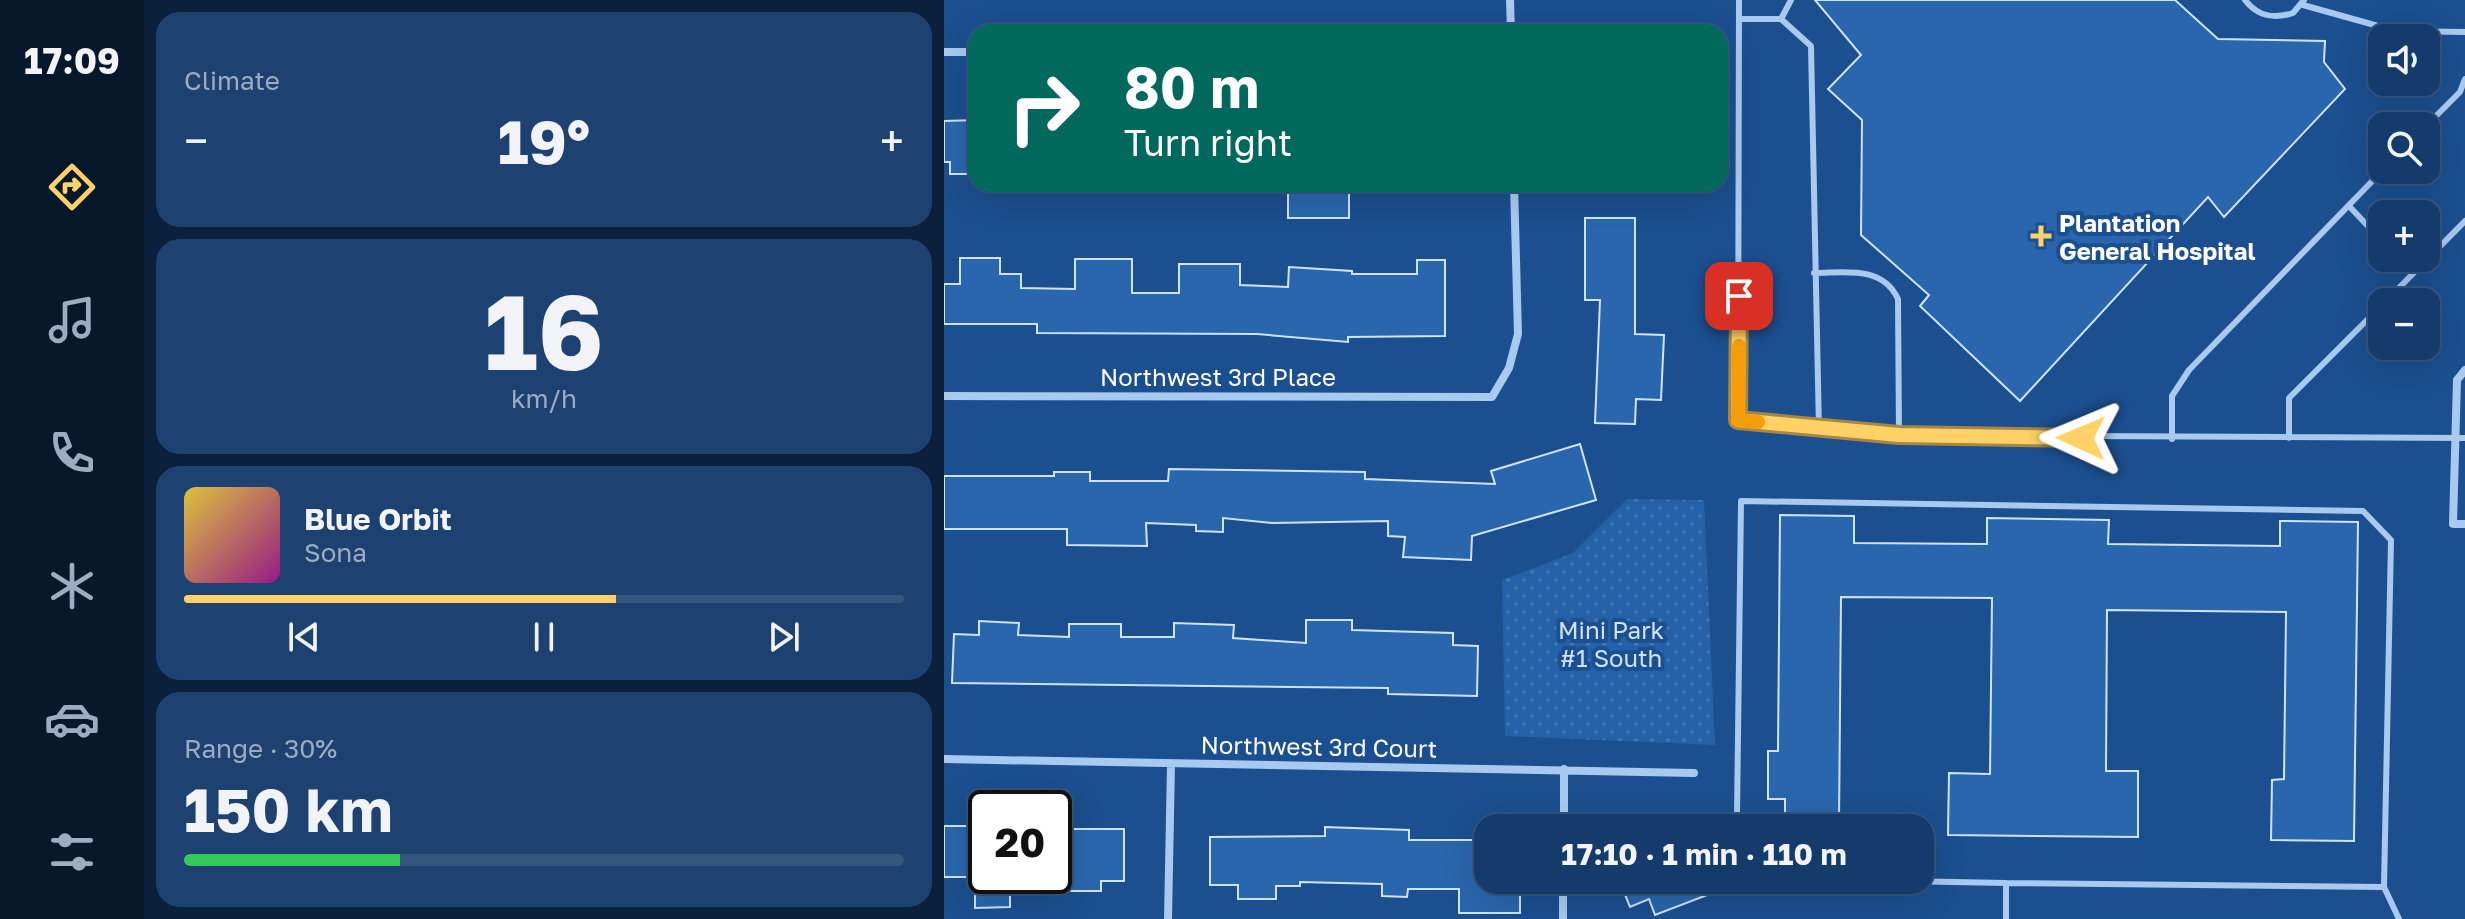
<!DOCTYPE html>
<html lang="en">
<head>
<meta charset="utf-8">
<style>
	:root { --surface:#143b6b; --page:#1d4271; --text:#f1f3f6; --muted:#9dadc1; --line:#33557e; --accent:#ffd166 }
	body { margin:0; font-family:"Golos Text",sans-serif; background:var(--page); color:var(--text); height:100vh; display:flex; flex-direction:column; font-size:30px; white-space:nowrap }
	* { box-sizing:border-box; margin:0 }
	p { font-size:26px; color:var(--muted) }
	.icon { flex:none; width:44px; height:44px; fill:none; stroke:currentColor; stroke-width:2; stroke-linecap:round; stroke-linejoin:round }
	.map { position:relative; flex:1; overflow:hidden }
	.details { display:flex; flex-direction:column; gap:12px; padding:12px; background:#0b203b; width:800px }
	.details>* { flex:none }
	.banner { position:absolute; left:24px; top:24px; width:760px; height:168px; border-radius:24px; box-shadow:0 8px 32px #0002,0 0 0 2px var(--line); background:#00695c; color:#fff; overflow:hidden }
	.buttons { position:absolute; left:1424px; top:24px; display:grid; gap:16px }
	.buttons a { display:grid; place-items:center; width:72px; height:72px; border-radius:16px; background:var(--surface); box-shadow:0 8px 32px #0002,0 0 0 2px var(--line); font-size:40px }
	.speed { position:absolute; left:24px; top:790px; display:flex; gap:16px; font-size:40px; font-weight:700; text-align:center }
	.speed>* { display:grid; place-content:center; width:104px; height:104px; border-radius:50%; background:var(--surface); box-shadow:0 8px 32px #0002,0 0 0 2px var(--line); line-height:1 }
	.speed .limit { border:4px solid #111; border-radius:12px; background:#fff; color:#111 }
	.pin { position:absolute; display:grid; place-items:center; width:68px; height:68px; color:#fff; margin:-34px; border-radius:16px; box-shadow:0 4px 12px #0006 }
	.me { position:absolute; width:88px; margin:-44px; rotate:271deg; stroke-linejoin:round; filter:drop-shadow(0 0 6px #0008) }
	.turn { display:flex; align-items:center; gap:28px; height:168px; padding:0 24px; font-size:36px }
	.turn .icon { width:104px; height:104px; stroke-width:2.5 }
	.turn b { display:block; font-size:56px; line-height:68px }
	.big { font-size:60px; font-weight:700; line-height:1.1 }
	.details .widget { flex:1; display:flex; flex-direction:column; justify-content:center; gap:12px; min-width:0; padding:0 28px; border-radius:24px; background:var(--page) }
	.details .dial { align-items:center; gap:0 }
	.dial b { font-size:104px; line-height:1 }
	.song { display:flex; align-items:center; gap:24px }
	.cover { width:96px; height:96px; border-radius:12px; background:linear-gradient(135deg,hsl(50 70% 55%),hsl(310 70% 35%)) }
	.played { height:8px; border-radius:4px; background:linear-gradient(90deg,var(--accent) 60%,var(--line) 60%) }
	.keys { display:flex; justify-content:space-around; direction:ltr }
	.heat { display:flex; justify-content:space-between; align-items:center; font-size:44px; direction:ltr }
	.charge { height:12px; border-radius:6px; background:linear-gradient(90deg,#34c759 30%,var(--line) 0) }
	.trip { position:absolute; left:530px; top:814px; width:460px; height:80px; border-radius:24px; background:var(--surface); box-shadow:0 8px 32px #0002,0 0 0 2px var(--line); font-weight:700; line-height:80px; text-align:center }
	main { display:flex; flex:1; min-height:0 }
	.menu { display:flex; flex-direction:column; width:144px; justify-content:space-around; align-items:center; background:#08182b; color:var(--muted) }
	.menu .icon { width:56px; height:56px }
	.menu .active { color:var(--accent) }
	.menu b { font-size:36px; color:var(--text) }
	.map>svg:first-child { display:block }
</style>
</head>
<body>
<main>
<nav class="menu">
<b>17:09</b>
<svg class="icon active" aria-label="directions" viewBox="0 0 24 24"><path d="M12 3l9 9-9 9-9-9zM9 14v-3h6M13 9l2 2-2 2"/></svg>
<svg class="icon" aria-label="music" viewBox="0 0 24 24"><path d="M9 18V5l10-2v13"/><circle cx="6" cy="18" r="3"/><circle cx="16" cy="16" r="3"/></svg>
<svg class="icon" aria-label="phone" viewBox="0 0 24 24"><path d="M5 4h4l2 5-3 2q2 4 5 5l2-3 5 2v4C11 20 4 13 5 4z"/></svg>
<svg class="icon" aria-label="climate" viewBox="0 0 24 24"><path d="M12 3v18M4 7l16 10M4 17L20 7"/></svg>
<svg class="icon" aria-label="car" viewBox="0 0 24 24"><path d="M5 17H2v-5l4-1 3-4h7l3 4 3 1v5h-3M9 17h6M6 11h13"/><circle cx="7" cy="17" r="2"/><circle cx="17" cy="17" r="2"/></svg>
<svg class="icon" aria-label="filters" viewBox="0 0 24 24"><path d="M4 7h16M4 17h16"/><circle cx="9" cy="7" r="2"/><circle cx="15" cy="17" r="2"/></svg>
</nav>
<section class="details">
<div class="widget"><p>Climate</p>
<div class="heat"><a>−</a><b class="big">19°</b><a>+</a></div>
</div>
<div class="widget dial"><b>16</b><p>km/h</p></div>
<div class="widget">
<div class="song"><i class="cover"></i><div><b>Blue Orbit</b><p>Sona</p></div></div>
<div class="played"></div>
<div class="keys"><svg class="icon" aria-label="previous" viewBox="0 0 24 24"><path d="M18 5L8 12l10 7zM5 5v14"/></svg><svg class="icon" aria-label="pause" viewBox="0 0 24 24"><path d="M8 5v14M16 5v14"/></svg><svg class="icon" aria-label="next" viewBox="0 0 24 24"><path d="M6 5l10 7-10 7zM19 5v14"/></svg></div>
</div>
<div class="widget"><p>Range · 30%</p><b class="big">150 km</b><div class="charge"></div></div>
</section>
<div class="map">
<svg width="1521" height="919" viewBox="0 0 1521 919">
	<defs>
		<pattern id="park-dots" width="8" height="8" patternUnits="userSpaceOnUse" patternTransform="scale(2)"><rect width="8" height="8" fill="#2461a8"/><path d="M2 2h.1M6 6h.1" fill="none" stroke="#4579b5" stroke-width="1.8" stroke-linecap="round"/></pattern>
	</defs>
	<rect width="100%" height="100%" fill="#1b4f8f"/>
	<path fill="url(#park-dots)" d="M683,499L760,500L771,745L561,736L558,580L629,553Z"/>
	<path fill="#2a66ad" stroke="#cfe3fa" stroke-width="2" d="M871,0H1231L1274,39L1381,41L1380,62L1401,89L1280,217L1264,197L1076,401L976,306L985,295L917,235L918,120L884,89L917,55Z
		M32,120V174H6V162H0V121Z
		M344,184H405V218H344Z
		M641,218H691V334L720,335L717,400L692,399L691,424L651,423L656,300H641Z
		M16,258H56V274H77V288L131,289V259H188V293H235V264H296V285L344,287L345,267L408,271V274H473V260H501V336L404,337V342L313,334L93,333V324H0V284H16Z
		M636,444L652,500L528,536L527,560L459,557L461,537L444,536V521L329,523L279,518V532L252,531V525L202,523L203,546L123,545V529H0V476H110V472H146V481H224L225,469L421,472V479L551,484L547,471Z
		M836,515L910,516V543L1043,544V518L1165,520L1164,544L1336,546V521L1414,522L1410,841L1327,840L1328,780L1340,779L1342,612L1163,610L1162,771H1194V837L1004,835L1005,773L1046,774L1048,598L897,597L895,823H841V799H824V751H834Z
		M362,620H408V630L509,633V645L534,646L533,696L444,694V688L8,683L10,634L35,635V621L75,623L74,635L125,637V624H177V637H230V623L290,625L289,638L362,643Z
		M0,826H42V876H66V907L31,908V877H0Z
		M381,827L465,830V840H544V880H576V913H515V889H464L463,897L438,896V884L356,882V886H332V899H294V885H266V837L381,836Z
		M110,829H180V881H157V891H110Z
		M675,880H797V882L711,915L705,899L686,907Z"/>
	<g fill="none" stroke-linecap="round" stroke-linejoin="round">
		<path stroke="#a9c9ee" stroke-width="6" d="M795,0L794,420L955,435L1521,438
			M1301,0C1314,17 1330,19 1349,13L1360,0
			M1359,5L1452,31L1521,32
			M795,19H837L867,46L875,430
			M837,19L847,0
			M1482,126L1516,92L1521,79
			M1405,206L1438,241
			M1453,258L1468,274
			M870,273C901,273 938,265 954,299L955,435
			M1441,302L1521,221
			M1345,438V398L1438,305
			M1228,439V396L1245,370L1439,170
			M800,828L793,815L797,501L1419,511L1447,540L1440,887L1455,919
			M904,880L1062,883
			M1062,919V883L1440,887"/>
		<path stroke="#a9c9ee" stroke-width="8" d="M566,0L567,32
			M0,52H32
			M1521,370L1513,380L1509,524H1521
			M0,396L548,397L565,368L574,334L570,184
			M0,759L750,773
			M620,828V769
			M224,919L227,764
			M619,919V880"/>
	</g>
	<g fill="none" stroke-linecap="round" stroke-linejoin="round">
		<g stroke="#a68842" stroke-width="20">
			<path id="route" d="M795,296L794,420L955,435L1137,438"/>
		</g>
		<use href="#route" stroke="#ffd166" stroke-width="14"/>
		<path stroke="#f59e0b" stroke-width="14" d="M795,346L794,420L814,422"/>
	</g>
	<path fill="#ffd166" stroke="#1b4f8f" stroke-width="3" d="M1093 224h8v8h8v8h-8v8h-8v-8h-8v-8h8z"/>
	<g text-anchor="middle" dominant-baseline="central" stroke-width="8" stroke-linejoin="round" paint-order="stroke">
		<g font-size="24" font-weight="bold" fill="#fff" stroke="#1b4f8f" text-anchor="start">
			<text x="1115" y="222">Plantation<tspan x="1115" dy="28">General Hospital</tspan></text>
		</g>
		<g font-size="24" fill="#fff" stroke="#1b4f8f">
			<text x="274" y="376">Northwest 3rd Place</text>
			<text transform="translate(375 746) rotate(1)">Northwest 3rd Court</text>
		</g>
		<g font-size="24" fill="#cfe3fa" stroke="#1b4f8f">
			<text x="667" y="629">Mini Park<tspan x="667" dy="28">#1 South</tspan></text>
		</g>
	</g>
</svg>
<div class="buttons">
<a><svg class="icon" aria-label="sound" viewBox="0 0 24 24"><path d="M4 9h4l5-4v14l-5-4H4zM17 9q2 3 0 6"/></svg></a>
<a><svg class="icon" aria-label="search" viewBox="0 0 24 24"><circle cx="10" cy="10" r="6"/><path d="M15 15l6 6"/></svg></a>
<a>+</a>
<a>−</a>
</div>
<div class="speed"><div class="limit">20</div></div>
<div class="pin" style="left:795px;top:296px;background:#d93025"><svg class="icon" aria-label="arrive" viewBox="0 0 24 24"><path d="M6 21V4h12l-3 4 3 4H6"/></svg></div>
<svg class="me" style="left:1137px;top:438px" viewBox="-20 -20 40 40"><path d="M0-17L14 15 0 8-14 15z" fill="#ffd166" stroke="#fff" stroke-width="4"/></svg>
<div class="trip">17:10 · 1 min · 110 m</div>
<div class="banner">
<div class="turn"><svg class="icon" aria-label="right" viewBox="0 0 24 24"><path d="M7 20v-9h11M14 6l5 5-5 5"/></svg><div><b>80 m</b>Turn right</div></div>
</div>
</div>
</main>
</body>
</html>
